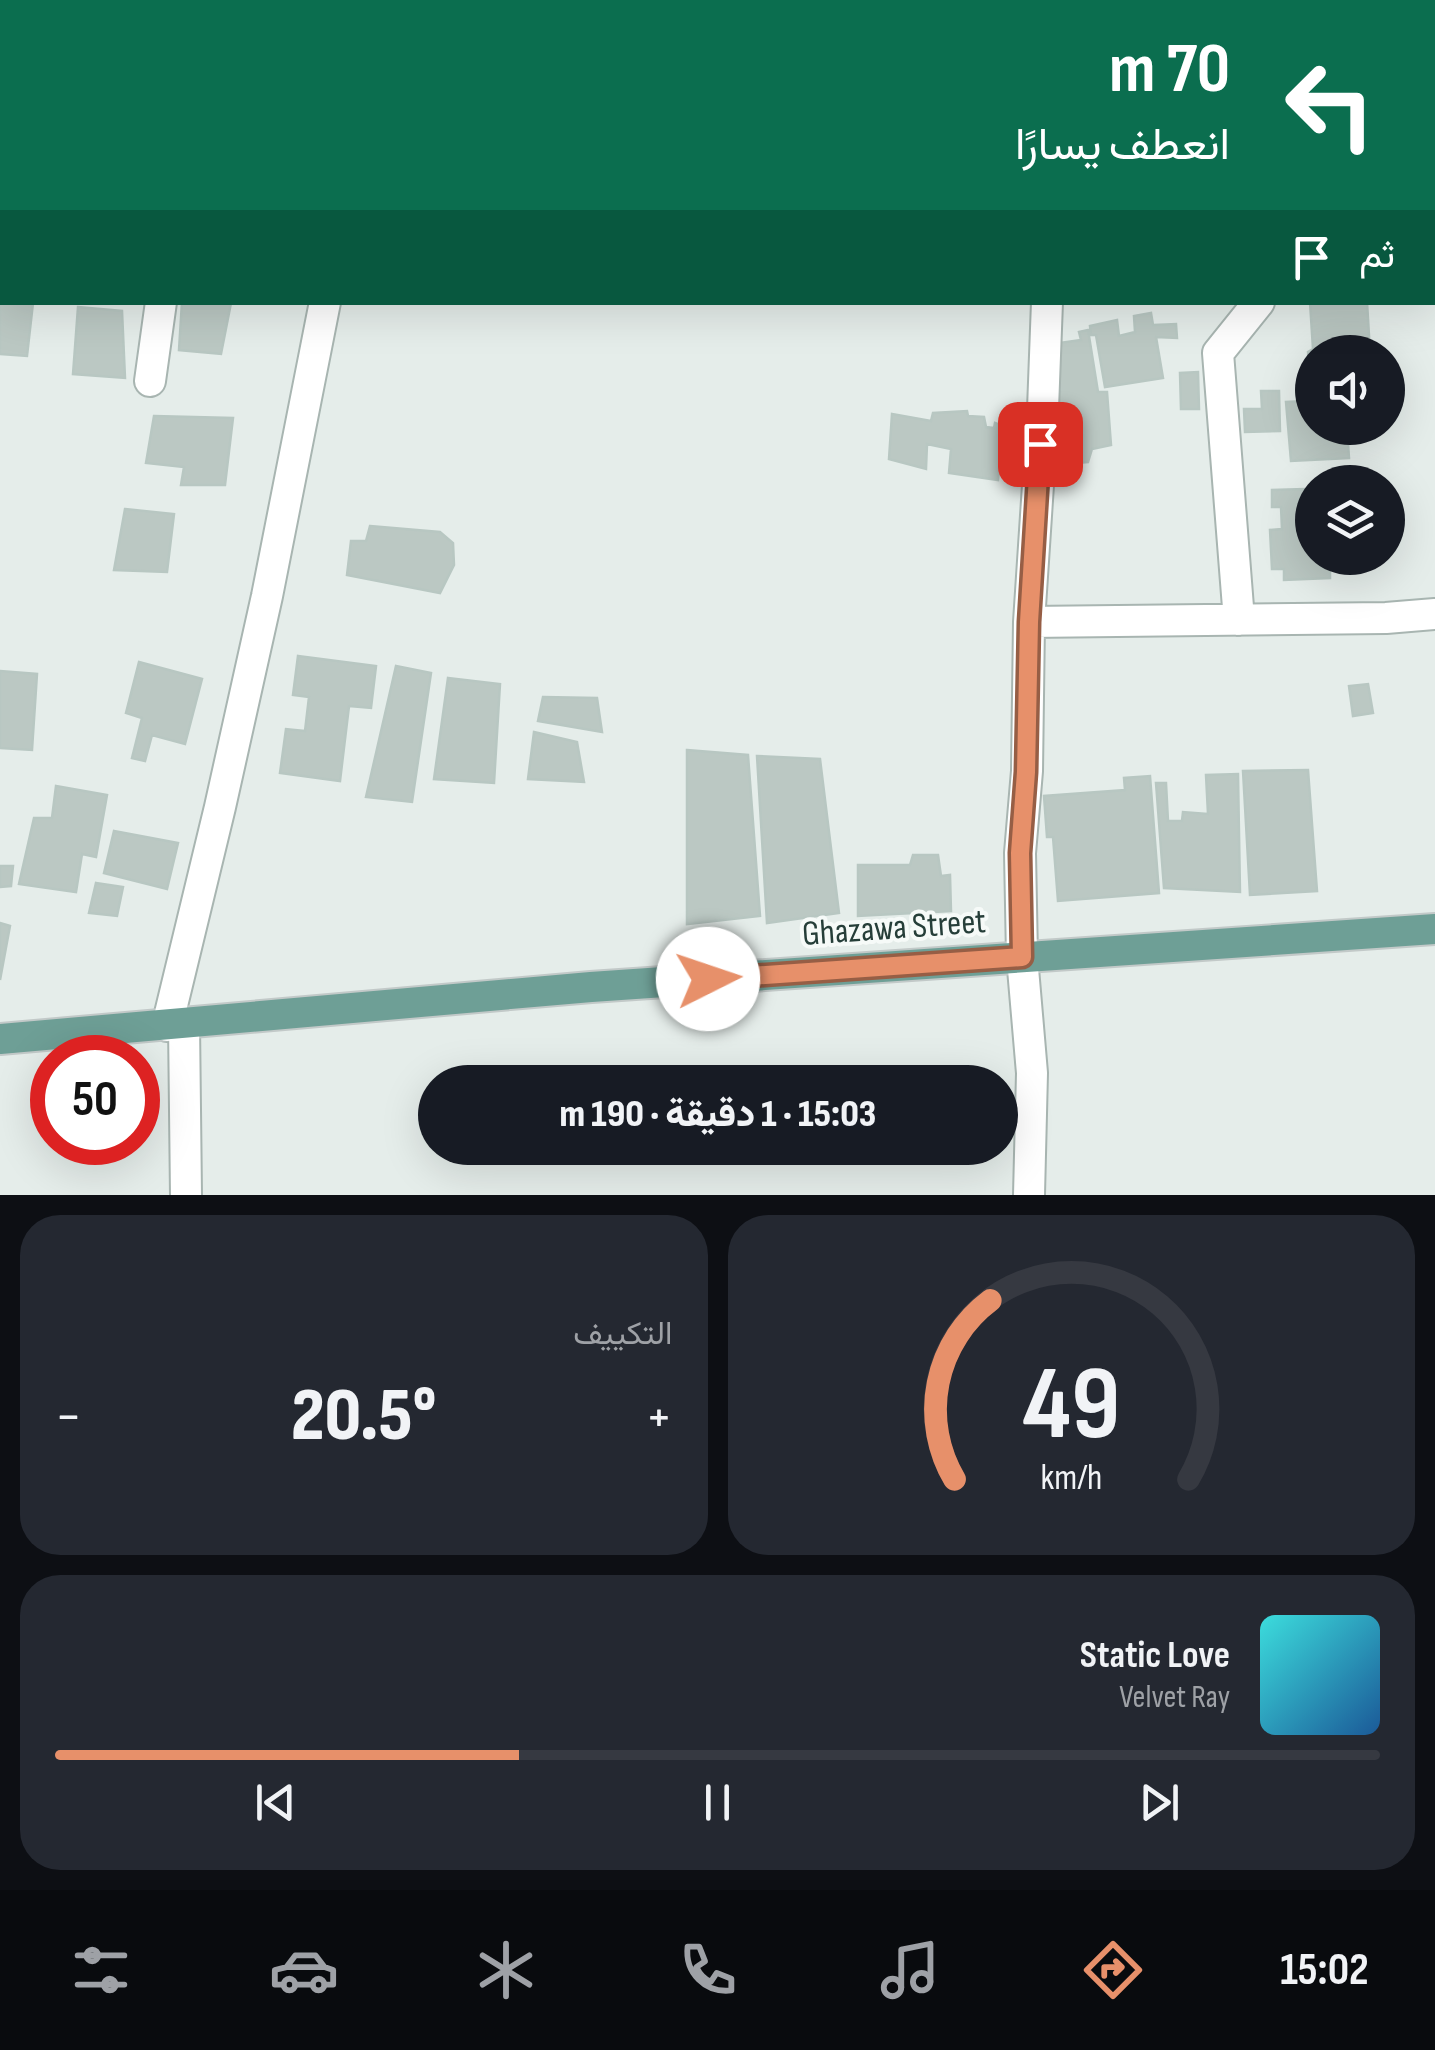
<!DOCTYPE html>
<html lang="ar">
<head>
<meta charset="utf-8">
<style>
	:root { --surface:#171b24; --page:#242831; --text:#f1f3f6; --muted:#9ea1a6; --line:#363941; --accent:#e7906a }
	body { margin:0; font-family:"Sofia Sans Condensed",Vazirmatn,sans-serif; background:var(--page); color:var(--text); direction:rtl; height:100vh; display:flex; flex-direction:column; font-size:38px; white-space:nowrap }
	* { box-sizing:border-box; margin:0 }
	p { font-size:32px; color:var(--muted) }
	.icon { flex:none; width:55px; height:55px; fill:none; stroke:currentColor; stroke-width:2; stroke-linecap:round; stroke-linejoin:round }
	.map { position:relative; height:1195px; overflow:hidden; direction:ltr }
	.sheet { display:flex; flex-direction:column; gap:20px; padding:20px; background:#0d0f14; flex:1 }
	.sheet>* { flex:none }
	.guide { position:absolute; left:0px; top:0px; width:1435px; height:305px; box-shadow:0 10px 40px #0002; direction:rtl; background:#0b6e4f; color:#fff; overflow:hidden }
	.controls { position:absolute; left:1295px; top:335px; display:grid; gap:20px }
	.controls a { display:grid; place-items:center; width:110px; height:110px; border-radius:50%; background:var(--surface); box-shadow:0 10px 40px #0002; font-size:50px }
	.speed { position:absolute; left:30px; top:1035px; display:flex; gap:20px; font-size:50px; font-weight:700; text-align:center }
	.speed>* { display:grid; place-content:center; width:130px; height:130px; border-radius:50%; background:var(--surface); box-shadow:0 10px 40px #0002; line-height:1 }
	.speed .limit { border:15px solid #d22; background:#fff; color:#111 }
	.pin { position:absolute; display:grid; place-items:center; width:85px; height:85px; color:#fff; margin:-42px; border-radius:20px; box-shadow:0 5px 15px #0006 }
	.me { position:absolute; width:110px; margin:-55px; rotate:86deg; stroke-linejoin:round; filter:drop-shadow(0 0 8px #0008) }
	.turn { display:flex; align-items:center; gap:35px; height:210px; padding:0 40px; font-size:45px }
	.turn .icon { width:130px; height:130px; stroke-width:2.5 }
	.turn b { display:block; font-size:70px; line-height:85px }
	.then { display:flex; align-items:center; height:95px; padding:0 40px; background:#0003; gap:20px; font-size:38px }
	.big { font-size:75px; font-weight:800; line-height:1.1 }
	.sheet .tile { flex:1; display:flex; flex-direction:column; justify-content:center; gap:15px; min-width:0; padding:0 35px; border-radius:40px; background:var(--page) }
	.sheet .dial { align-items:center; gap:0 }
	.dial svg { height:260px; overflow:visible; fill:none; stroke:var(--line); stroke-width:7; stroke-linecap:round; text-anchor:middle }
	.dial text { fill:var(--text); stroke:none }
	.song { display:flex; align-items:center; gap:30px }
	.cover { width:120px; height:120px; border-radius:15px; background:linear-gradient(135deg,hsl(180 70% 55%),hsl(210 70% 35%)) }
	.played { height:10px; border-radius:5px; background:linear-gradient(90deg,var(--accent) 35%,var(--line) 35%) }
	.keys { display:flex; justify-content:space-around; direction:ltr }
	.heat { display:flex; justify-content:space-between; align-items:center; font-size:55px; direction:ltr }
	.sheet .tiles { flex:1; display:grid; gap:20px; grid-template-columns:1fr 1fr }
	.tile:last-child { grid-column:span 2 }
	.trip { position:absolute; left:418px; top:1065px; width:600px; height:100px; border-radius:50px; background:var(--surface); box-shadow:0 10px 40px #0002; font-weight:800; line-height:100px; text-align:center; direction:rtl }
	.dock { display:flex; height:160px; justify-content:space-around; align-items:center; background:#090b0e; color:var(--muted) }
	.dock .icon { width:70px; height:70px }
	.dock .active { color:var(--accent) }
	.dock b { font-size:45px; color:var(--text) }
	.map>svg:first-child { display:block }
</style>
</head>
<body>
<div class="map">
<svg width="1435" height="1195" viewBox="0 0 1435 1195">
	<rect width="100%" height="100%" fill="#e5edea"/>
	<path fill="#bbc8c3" stroke="#b8c7c2" stroke-width="2.5" d="M0,296L2,297V302L33,303L27,356L0,354Z
		M182,302L231,303L221,354L179,350Z
		M1310,302H1367L1370,352H1312V370H1309L1308,352L1313,349Z
		M78,307L122,311L125,378L73,374Z
		M1151,313L1153,325L1176,324L1177,338L1156,337L1163,378L1105,387L1096,335H1091L1090,326L1117,320L1119,336L1135,332L1134,316Z
		M1088,330L1098,392H1107L1111,445L1092,449L1088,462L1052,465L1053,394L1060,392L1059,343L1081,340L1079,332Z
		M1198,372L1199,409H1181L1180,373Z
		M1312,389V428H1347L1349,458L1291,461L1286,402L1307,401L1306,390Z
		M1261,391H1279L1280,431L1245,432L1244,409H1262Z
		M967,411L968,416L984,417L986,427L994,428L995,423L1006,427L1005,460L1000,459L998,480L949,473L951,449L927,444L926,469L889,459L892,414L931,421L933,413Z
		M154,416L233,418L225,485H181L184,467L146,463Z
		M1304,489L1305,506H1312V558H1356V562L1330,564V578L1284,580V569H1272L1270,530L1282,529L1281,507H1272V490Z
		M125,509L174,514L167,572L114,570Z
		M370,526L440,532L453,543L454,565L440,593L347,575L351,541H366Z
		M298,656L376,666L371,708L349,706L340,781L280,773L286,729L305,731L309,697L293,695Z
		M139,662L202,679L185,744L152,735L145,761L132,758L142,718L126,713Z
		M396,666L431,673L412,802L366,797Z
		M0,671L37,674L32,750L0,748Z
		M448,678L500,684L494,783L434,779Z
		M1368,684L1373,713L1353,716L1349,686Z
		M543,697L597,698L602,732L538,721Z
		M534,732L577,742L584,782L528,779Z
		M687,750L748,755L760,916L687,924Z
		M757,756L820,759L839,913L767,923Z
		M1308,770L1317,891L1250,895L1243,771Z
		M1238,774L1240,892L1164,888L1156,783H1166L1168,821H1182L1183,812L1208,814L1206,775Z
		M1150,776L1159,893L1058,901L1053,837H1047L1044,796L1125,790L1124,778Z
		M56,786L107,795L96,857L82,854L76,892L19,884L34,818H52Z
		M114,831L178,843L167,889L104,873Z
		M913,855H938L941,876L950,875L951,911L858,916V865H910Z
		M0,866H13L11,886L0,887Z
		M96,883L123,887L117,916L89,913Z
		M0,923L10,926L0,980Z"/>
	<g fill="none" stroke-linecap="round" stroke-linejoin="round">
		<g stroke="#a8b5b1" stroke-width="34">
			<path id="minor" d="M393,2L394,0
				M1059,2V0
				M0,95H2
				M0,229H2
				M150,381L161,302
				M1239,620L1218,353L1259,302
				M1029,622L1386,618L1435,614
				M184,1024L186,1195
				M167,1026L220,807L267,596L325,302
				M1029,1195L1032,1073L1022,957L1020,853L1027,771L1029,622L1043,409L1047,302"/>
		</g>
		<g stroke="#c2c9c8" stroke-width="34">
			<path id="major" d="M0,1039L591,987L1435,929"/>
		</g>
		<use href="#minor" stroke="#fff" stroke-width="30"/>
		<use href="#major" stroke="#6e9f96" stroke-width="30"/>
	</g>
	<g fill="none" stroke-linecap="round" stroke-linejoin="round">
		<g stroke="#965e45" stroke-width="25">
			<path id="route" d="M708,979L1022,957L1020,853L1026,772L1029,622L1040,444"/>
		</g>
		<use href="#route" stroke="#e7906a" stroke-width="18"/>
	</g>
	<g text-anchor="middle" dominant-baseline="central" stroke-width="8" stroke-linejoin="round" paint-order="stroke">
		<g font-size="35" fill="#263e39" stroke="#f6faf8">
			<text transform="translate(894 928) rotate(-4)">Ghazawa Street</text>
		</g>
	</g>
</svg>
<div class="controls">
<a><svg class="icon" aria-label="sound" viewBox="0 0 24 24"><path d="M4 9h4l5-4v14l-5-4H4zM17 9q2 3 0 6"/></svg></a>
<a><svg class="icon" aria-label="layers" viewBox="0 0 24 24"><path d="M12 4l9 5-9 5-9-5zM3 14l9 5 9-5"/></svg></a>
</div>
<div class="speed"><div class="limit">50</div></div>
<div class="pin" style="left:1040px;top:444px;background:#d93025"><svg class="icon" aria-label="arrive" viewBox="0 0 24 24"><path d="M6 21V4h12l-3 4 3 4H6"/></svg></div>
<svg class="me" style="left:708px;top:979px" viewBox="-20 -20 40 40"><circle r="19" fill="#fff"/><path d="M0-13L10 11 0 6-10 11z" fill="#e7906a"/></svg>
<div class="trip">15:03 · 1 دقيقة · 190 m</div>
<div class="guide">
<div class="turn"><svg class="icon" aria-label="left" viewBox="0 0 24 24"><path d="M17 20v-9H6M10 6l-5 5 5 5"/></svg><div><b>70 m</b>انعطف يسارًا</div></div>
<div class="then">ثم<svg class="icon" aria-label="arrive" viewBox="0 0 24 24"><path d="M6 21V4h12l-3 4 3 4H6"/></svg></div>
</div>
</div>
<section class="sheet">
<div class="tiles">
<div class="tile dial"><svg viewBox="0 0 100 80">
<path d="M14 69A42 42 0 1 1 86 69"/>
<path d="M14 69A42 42 0 0 1 25 14" stroke="#e7906a"/>
<text x="50" y="56" font-size="32" font-weight="700">49</text>
<text x="50" y="72" font-size="11">km/h</text>
</svg></div>
<div class="tile"><p>التكييف</p>
<div class="heat"><a>−</a><b class="big">20.5°</b><a>+</a></div>
</div>
<div class="tile">
<div class="song"><i class="cover"></i><div><b>Static Love</b><p>Velvet Ray</p></div></div>
<div class="played"></div>
<div class="keys"><svg class="icon" aria-label="previous" viewBox="0 0 24 24"><path d="M18 5L8 12l10 7zM5 5v14"/></svg><svg class="icon" aria-label="pause" viewBox="0 0 24 24"><path d="M8 5v14M16 5v14"/></svg><svg class="icon" aria-label="next" viewBox="0 0 24 24"><path d="M6 5l10 7-10 7zM19 5v14"/></svg></div>
</div>
</div>
</section>
<nav class="dock">
<b>15:02</b>
<svg class="icon active" aria-label="directions" viewBox="0 0 24 24"><path d="M12 3l9 9-9 9-9-9zM9 14v-3h6M13 9l2 2-2 2"/></svg>
<svg class="icon" aria-label="music" viewBox="0 0 24 24"><path d="M9 18V5l10-2v13"/><circle cx="6" cy="18" r="3"/><circle cx="16" cy="16" r="3"/></svg>
<svg class="icon" aria-label="phone" viewBox="0 0 24 24"><path d="M5 4h4l2 5-3 2q2 4 5 5l2-3 5 2v4C11 20 4 13 5 4z"/></svg>
<svg class="icon" aria-label="climate" viewBox="0 0 24 24"><path d="M12 3v18M4 7l16 10M4 17L20 7"/></svg>
<svg class="icon" aria-label="car" viewBox="0 0 24 24"><path d="M5 17H2v-5l4-1 3-4h7l3 4 3 1v5h-3M9 17h6M6 11h13"/><circle cx="7" cy="17" r="2"/><circle cx="17" cy="17" r="2"/></svg>
<svg class="icon" aria-label="filters" viewBox="0 0 24 24"><path d="M4 7h16M4 17h16"/><circle cx="9" cy="7" r="2"/><circle cx="15" cy="17" r="2"/></svg>
</nav>
</body>
</html>
